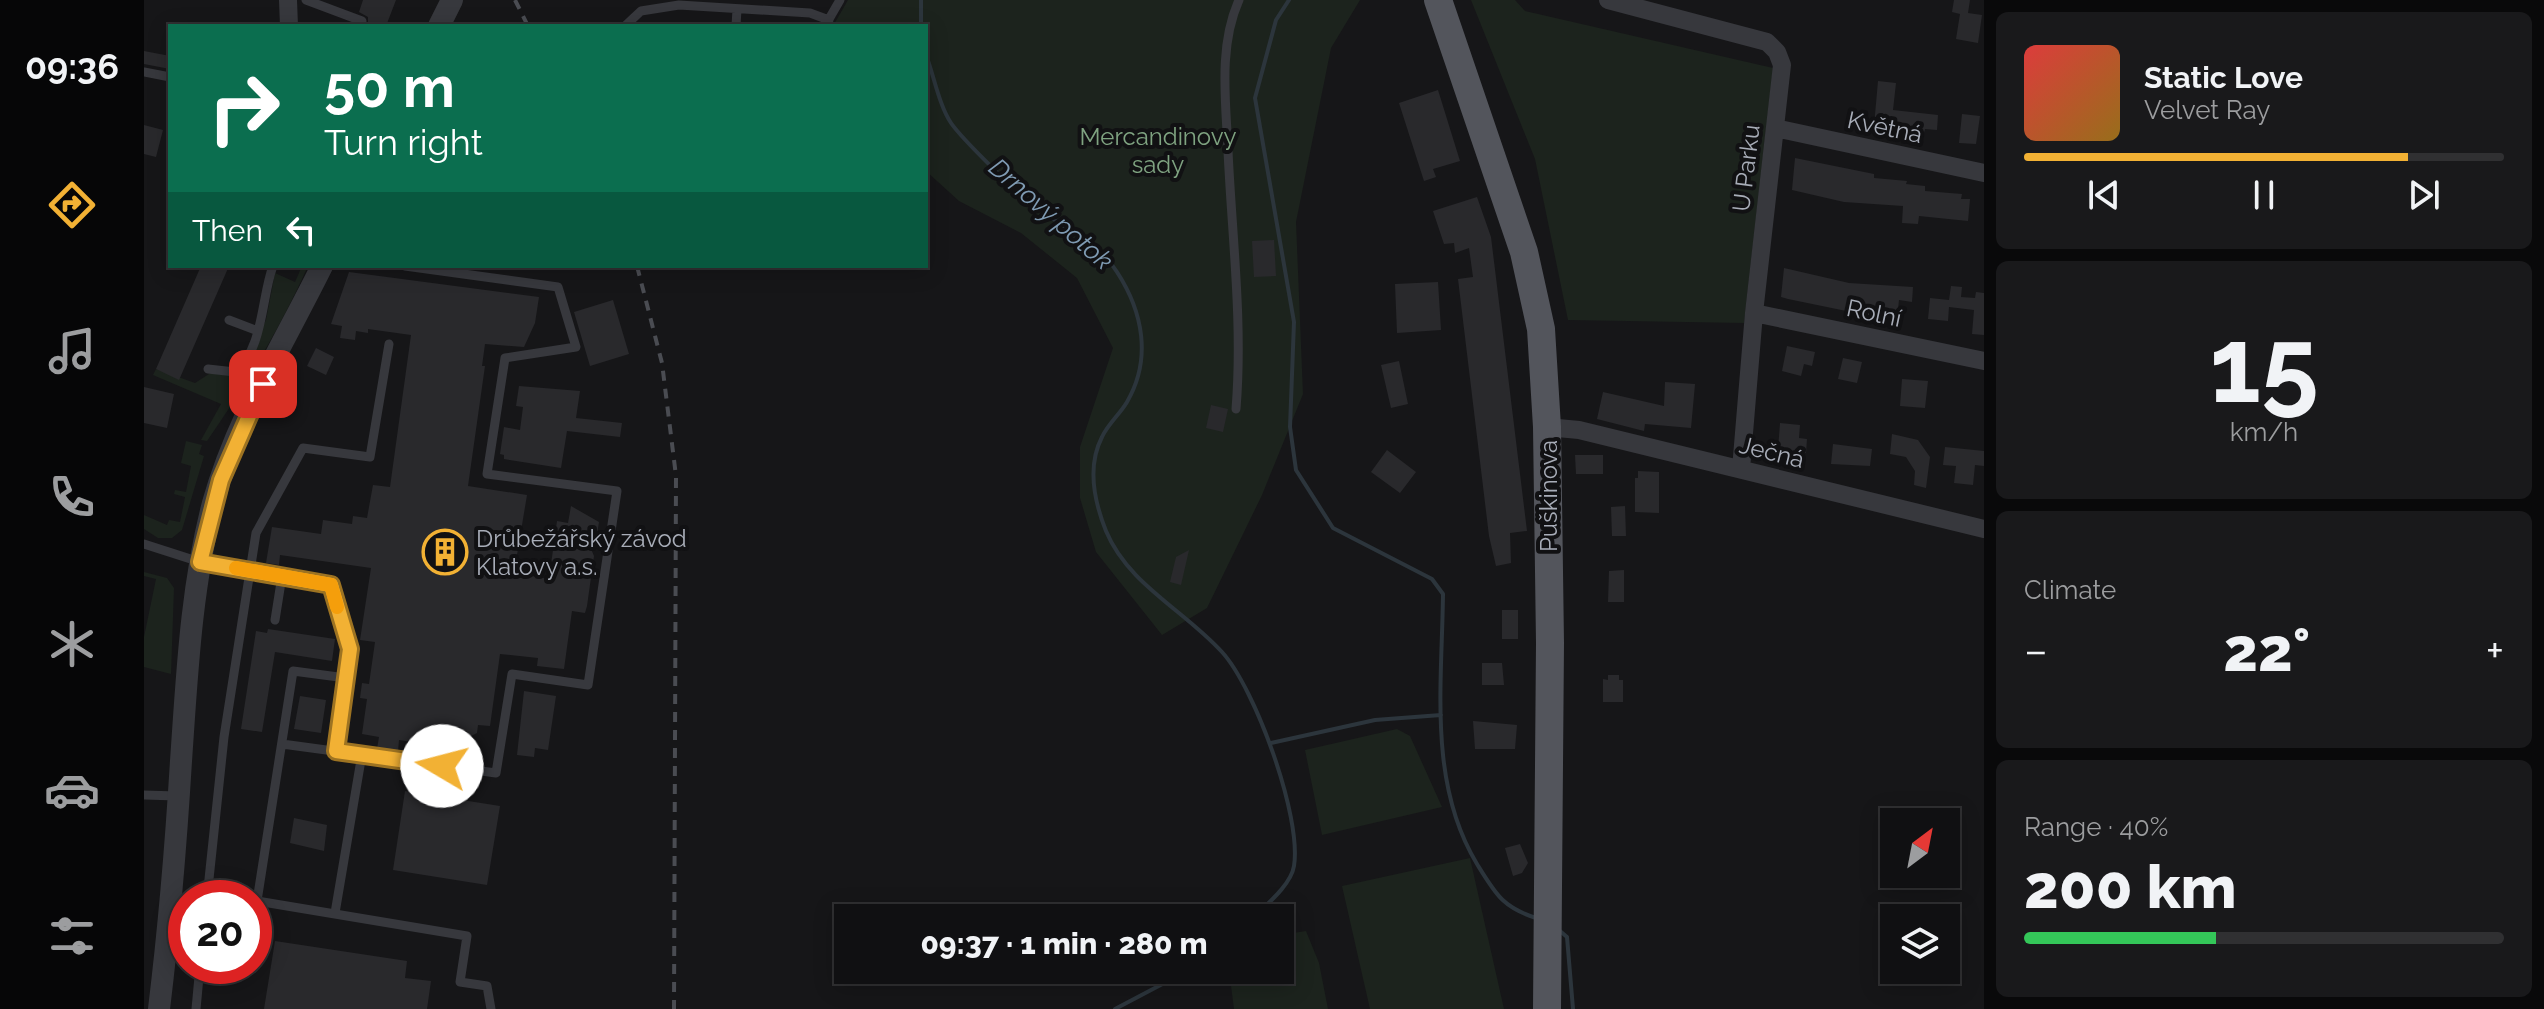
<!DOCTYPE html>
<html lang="en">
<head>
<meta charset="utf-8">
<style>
	:root { --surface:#101012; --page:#19191b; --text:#f1f3f6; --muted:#9c9d9f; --line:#303032; --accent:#f2b134 }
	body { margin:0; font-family:Raleway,sans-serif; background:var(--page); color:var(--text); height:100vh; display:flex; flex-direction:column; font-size:30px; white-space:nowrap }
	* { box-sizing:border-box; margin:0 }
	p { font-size:26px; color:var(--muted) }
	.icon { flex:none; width:44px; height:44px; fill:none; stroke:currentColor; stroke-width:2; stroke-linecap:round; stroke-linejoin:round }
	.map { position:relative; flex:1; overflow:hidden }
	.sheet { display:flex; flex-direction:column; gap:12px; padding:12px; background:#09090a; width:560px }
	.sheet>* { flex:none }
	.guide { position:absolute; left:24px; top:24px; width:760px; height:244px; border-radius:0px; box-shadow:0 4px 20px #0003,0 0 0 2px var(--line); background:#0b6e4f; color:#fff; overflow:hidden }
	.needle { width:52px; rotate:32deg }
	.fabs { position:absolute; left:1736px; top:808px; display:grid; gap:16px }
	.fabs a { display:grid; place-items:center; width:80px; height:80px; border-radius:0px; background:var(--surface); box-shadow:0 4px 20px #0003,0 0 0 2px var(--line); font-size:40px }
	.speed { position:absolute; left:24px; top:880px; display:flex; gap:16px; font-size:40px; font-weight:700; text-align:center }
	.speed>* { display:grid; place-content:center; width:104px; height:104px; border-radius:50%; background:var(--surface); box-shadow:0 4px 20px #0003,0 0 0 2px var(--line); line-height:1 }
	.speed .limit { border:12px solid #d22; background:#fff; color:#111 }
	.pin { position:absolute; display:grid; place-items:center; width:68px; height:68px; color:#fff; margin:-34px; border-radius:16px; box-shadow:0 4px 12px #0006 }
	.me { position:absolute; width:88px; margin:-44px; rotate:278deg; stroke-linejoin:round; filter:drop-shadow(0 0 6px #0008) }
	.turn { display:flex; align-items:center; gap:28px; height:168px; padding:0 24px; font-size:36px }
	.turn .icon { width:104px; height:104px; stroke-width:2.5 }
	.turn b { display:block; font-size:56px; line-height:68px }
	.then { display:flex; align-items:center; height:76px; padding:0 24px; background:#0003; gap:16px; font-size:30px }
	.big { font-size:60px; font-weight:800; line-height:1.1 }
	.sheet .tile { flex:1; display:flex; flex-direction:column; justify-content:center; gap:12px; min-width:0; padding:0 28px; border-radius:12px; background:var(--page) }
	.sheet .dial { align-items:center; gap:0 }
	.dial b { font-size:104px; line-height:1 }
	.song { display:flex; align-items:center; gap:24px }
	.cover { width:96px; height:96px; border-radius:12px; background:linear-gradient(135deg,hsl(0 70% 55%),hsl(40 70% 35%)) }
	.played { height:8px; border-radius:4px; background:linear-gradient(90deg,var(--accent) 80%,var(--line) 80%) }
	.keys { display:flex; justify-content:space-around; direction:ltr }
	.heat { display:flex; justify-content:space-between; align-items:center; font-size:44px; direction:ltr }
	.charge { height:12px; border-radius:6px; background:linear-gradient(90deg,#34c759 40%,var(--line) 0) }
	.trip { position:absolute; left:690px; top:904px; width:460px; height:80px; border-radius:0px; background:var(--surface); box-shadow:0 4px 20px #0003,0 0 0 2px var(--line); font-weight:800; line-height:80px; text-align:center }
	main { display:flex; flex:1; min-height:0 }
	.dock { display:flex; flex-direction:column; width:144px; justify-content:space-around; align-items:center; background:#060607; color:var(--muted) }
	.dock .icon { width:56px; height:56px }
	.dock .selected { color:var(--accent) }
	.dock b { font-size:36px; color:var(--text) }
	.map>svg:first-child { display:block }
</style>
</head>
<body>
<main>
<nav class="dock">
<b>09:36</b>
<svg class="icon selected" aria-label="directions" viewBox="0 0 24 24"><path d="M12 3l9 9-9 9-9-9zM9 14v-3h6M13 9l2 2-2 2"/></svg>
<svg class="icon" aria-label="music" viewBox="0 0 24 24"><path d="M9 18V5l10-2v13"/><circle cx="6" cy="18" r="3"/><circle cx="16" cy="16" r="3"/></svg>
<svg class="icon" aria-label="phone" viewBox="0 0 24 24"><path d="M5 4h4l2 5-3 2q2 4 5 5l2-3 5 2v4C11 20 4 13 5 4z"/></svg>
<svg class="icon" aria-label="climate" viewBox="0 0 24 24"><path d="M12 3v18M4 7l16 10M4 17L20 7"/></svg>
<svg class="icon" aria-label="car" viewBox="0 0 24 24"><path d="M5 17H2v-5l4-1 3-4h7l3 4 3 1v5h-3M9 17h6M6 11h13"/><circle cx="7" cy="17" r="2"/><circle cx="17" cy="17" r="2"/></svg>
<svg class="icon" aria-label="filters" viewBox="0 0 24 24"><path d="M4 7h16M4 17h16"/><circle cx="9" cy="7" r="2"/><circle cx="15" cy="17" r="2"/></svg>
</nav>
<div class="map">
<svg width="1840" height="1009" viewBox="0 0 1840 1009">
	<rect width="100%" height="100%" fill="#161618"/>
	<path fill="#1c231d" d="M704,0H1216L1187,48L1152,222L1159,394L1118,495L1063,608L1018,635L952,552L936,498V447L969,348L933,278L877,233L815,201L782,171V26H689Z
		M1327,0H1371L1381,11L1629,68L1600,323L1424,320L1391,159Z
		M158,266H164C137,327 101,386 63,441L57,440L77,404L9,375L12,369L51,383L65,374H96L122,320L131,273L151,282Z
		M42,441L58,445L55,454L60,456L38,530L28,538H14L0,529V515L23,525L25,520L36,522L41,497L30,494L31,490L42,492L47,466L37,463Z
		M0,572L23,578L30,588L27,674L0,667V637L12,579L0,576Z
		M1253,729L1266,736L1298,807L1178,835L1161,750Z
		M1326,858L1360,1009H1226L1198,886Z
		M1162,931L1175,963L1184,1009H1090L1085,970H1136V935Z"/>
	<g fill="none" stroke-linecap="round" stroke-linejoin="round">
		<path stroke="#2c353c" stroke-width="4" d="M1145,0L1132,20L1111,98L1150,322L1146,427L1152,470L1189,528L1288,579L1299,594C1298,685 1284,783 1333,864C1352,895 1359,908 1395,919
			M777,26V0
			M782,55C790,76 795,105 807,123C818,139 877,197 893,208C920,228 955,243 973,272C999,312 1008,359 983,402C976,414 964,424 958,437C943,466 950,501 962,531C984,584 1040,610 1078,652C1111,688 1158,817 1150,866C1147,885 1122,905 1109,918
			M1127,743L1231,720L1297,715
			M1416,931L1423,937L1429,1009
			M971,1009L1045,970"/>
	</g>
	<path fill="#29292c" d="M219,0H252L242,26H224V17L215,12Z
		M1810,0H1826L1824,13L1838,15L1834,43L1812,39L1816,14L1808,12Z
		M0,51L26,56V69L0,64Z
		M1734,81L1752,83L1749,110L1794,115L1793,130L1781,129L1780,133L1730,126Z
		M1294,90L1316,161L1289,169L1292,177L1280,181L1255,103Z
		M1818,114L1836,116L1832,144L1815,143Z
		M0,125L19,130L12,157L0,154Z
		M1651,158L1730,174V178L1763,181L1762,184L1781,186V191L1818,194L1817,199H1826L1824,221L1775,216L1774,224L1758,223L1759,206L1700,202L1648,190Z
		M1333,197L1347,237L1383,531L1366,533L1367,563L1352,566L1345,536L1314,279L1329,277L1325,248L1311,253L1310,243L1300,244L1289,211Z
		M1130,240L1132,276L1110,277L1108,241Z
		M57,266H85L35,380L12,369Z
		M1640,268L1705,283L1769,287L1768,302L1755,300L1753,318L1746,320L1644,299L1637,297Z
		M205,272L395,297L391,323L380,347L341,344L338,366H341L324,486L383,495L370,573L405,579L413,521L424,523L427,506L455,522L451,547L447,549L450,556L443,606L441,613L428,611L420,669L393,666L394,658L356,654L346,726L334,725L333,733L317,741L316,750L255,740L254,752L233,749L235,737L218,734L223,699L216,698L218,683L225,684L231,642L216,640L227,568L136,555L135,565L122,563L128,527L177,534L179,520L208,524L209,516L223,518L229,485L246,487L267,335L224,329V333L212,331L211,340L196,338L198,326L187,324Z
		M1294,282L1297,330L1253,333L1251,284Z
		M1807,286L1818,287L1817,297L1831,298L1832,292L1840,293V335L1828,334L1830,310L1805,307L1804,321L1784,319L1786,298L1805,300Z
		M469,300L485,354L446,366L430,312Z
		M1643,346L1671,352L1668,366L1660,364L1657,376L1638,371Z
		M172,348L190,357L182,375L163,366Z
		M1699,358L1718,362L1713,383L1694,379Z
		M1255,361L1264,404L1247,408L1237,365Z
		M1758,379L1784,381L1781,408L1756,406Z
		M1521,382L1551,384L1547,428L1501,424L1500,431L1453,419L1459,392L1520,406Z
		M375,386L436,391L432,418L478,423L476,437L423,431L417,468L360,459V455L356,454L360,427L376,430L379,407L372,406Z
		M0,387L30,394L23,428L0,423Z
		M1067,405L1084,409L1079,432L1062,428Z
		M1636,423L1656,425L1655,438L1663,439L1662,453L1634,450Z
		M1748,434L1774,440L1786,457L1782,488L1770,485L1771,471L1762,457L1746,454Z
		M1689,444L1728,449L1726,466L1687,464Z
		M1801,447L1840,451V466L1831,465L1829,485L1810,483L1812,466L1799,465Z
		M1243,450L1272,472L1256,493L1227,472Z
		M1431,455H1459V474H1432Z
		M1494,471L1515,472V513L1491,512V478H1494Z
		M1481,506L1482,536H1468L1467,507Z
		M1045,550L1037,585L1026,582L1032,557Z
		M1480,570V602H1464L1465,571Z
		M1358,610H1374V639H1358Z
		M124,629L191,639L188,661L131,652L118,732L97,729L112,631L123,633Z
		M1338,663H1358L1360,685H1338Z
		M1464,675H1475V680H1479V702H1459V679L1464,680Z
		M380,691L412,696L404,750L391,748L390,757L373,755Z
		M156,696L182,700L177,733L150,729Z
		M1329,721L1373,725L1371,749H1331Z
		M261,791L356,806L343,885L249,870Z
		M150,818L183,825L180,851L146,843Z
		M1376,844L1384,863L1378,873L1369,876L1361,848Z
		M131,941L263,961L261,978L287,981L283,1009H120Z"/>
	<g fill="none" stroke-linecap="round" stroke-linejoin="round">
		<path stroke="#37383d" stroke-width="9" d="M162,0L218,21L215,26
			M481,26L497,11L535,5L666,13L685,20
			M592,26L593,9
			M681,26L696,0
			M0,72L26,77
			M85,320L114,331
			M64,369L91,372C120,348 117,298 129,266
			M1092,409C1099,323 1088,237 1084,151C1082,102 1074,47 1095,0
			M0,544L56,562L187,585L206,649L192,751
			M131,620L138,576
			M202,678L149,671L113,901L323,936L316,982L343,986L347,1009
			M138,744L352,773L368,674L444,685L473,491L343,474L361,358L432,347L414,287L261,266
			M0,795L33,796
			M63,898L80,737L112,533L159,448L226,457L245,344
			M191,913L218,754
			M52,1009L56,966"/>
		<path stroke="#37383d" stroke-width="18" d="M144,0L145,26
			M1464,0L1623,42L1633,52L1638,65L1610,313L1597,469
			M1631,128L1840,173
			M1610,313L1840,361
			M1403,427L1435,430L1840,529"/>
		<path stroke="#37383d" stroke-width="22" d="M295,26L308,0
			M15,1009C25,927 32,844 37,761C43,675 47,587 69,503C92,420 140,343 178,266"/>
		<path stroke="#53555c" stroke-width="28" d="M1294,0L1380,252L1397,329L1403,427L1406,643L1403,1009"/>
		<path stroke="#4a4c52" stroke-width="4" stroke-dasharray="10 8" stroke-linecap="butt" d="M371,0L384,26
			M493,266L518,363L532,476L530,1009"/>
	</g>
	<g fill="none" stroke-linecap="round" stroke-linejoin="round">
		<g stroke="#9d7322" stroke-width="20">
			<path id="route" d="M119,384L77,480L56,562L187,585L206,649L192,751L298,766"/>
		</g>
		<use href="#route" stroke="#f2b134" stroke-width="14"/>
		<path stroke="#f59e0b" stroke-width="14" d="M92,568L187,585L193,607"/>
	</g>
	<defs>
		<g id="building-ring" transform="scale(2.3)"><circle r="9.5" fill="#111113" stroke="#f2b134" stroke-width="1.5"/><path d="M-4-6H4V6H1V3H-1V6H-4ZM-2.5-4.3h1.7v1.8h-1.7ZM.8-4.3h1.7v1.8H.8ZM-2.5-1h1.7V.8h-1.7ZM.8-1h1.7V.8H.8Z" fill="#f2b134"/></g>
	</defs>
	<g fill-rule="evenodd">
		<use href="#building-ring" x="301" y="552"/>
	</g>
	<g text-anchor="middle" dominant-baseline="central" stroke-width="8" stroke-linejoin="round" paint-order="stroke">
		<g font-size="24" fill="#a8adb8" stroke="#111113">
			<text transform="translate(1741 127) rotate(12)">Květná</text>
			<text transform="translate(1602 168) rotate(-83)">U Parku</text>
			<text transform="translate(1730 313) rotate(12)">Rolní</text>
			<text transform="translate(1628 452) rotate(14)">Ječná</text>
			<text transform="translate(1404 496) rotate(-90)">Puškinova</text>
		</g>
		<g font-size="24" fill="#7fa381" stroke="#111113">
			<text x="1014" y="136">Mercandinovy<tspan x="1014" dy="28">sady</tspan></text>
		</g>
		<g font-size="24" fill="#a8adb8" stroke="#111113" text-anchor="start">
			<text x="332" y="538">Drůbežářský závod<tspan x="332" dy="28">Klatovy a.s.</tspan></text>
		</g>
		<g font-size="26" font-style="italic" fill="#7f9bb3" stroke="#111113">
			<text transform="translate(907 214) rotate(41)">Drnový potok</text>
		</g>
	</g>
</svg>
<div class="fabs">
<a><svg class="needle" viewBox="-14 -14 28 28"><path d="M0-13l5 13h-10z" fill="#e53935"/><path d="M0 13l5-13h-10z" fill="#9c9d9f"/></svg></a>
<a><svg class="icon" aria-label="layers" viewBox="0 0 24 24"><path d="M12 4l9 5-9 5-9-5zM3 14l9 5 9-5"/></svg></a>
</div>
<div class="speed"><div class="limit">20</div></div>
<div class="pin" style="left:119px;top:384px;background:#d93025"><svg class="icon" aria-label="arrive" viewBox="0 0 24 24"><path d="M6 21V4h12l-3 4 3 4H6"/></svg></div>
<svg class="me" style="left:298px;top:766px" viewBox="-20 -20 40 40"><circle r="19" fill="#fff"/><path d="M0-13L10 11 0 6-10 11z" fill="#f2b134"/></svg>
<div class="trip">09:37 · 1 min · 280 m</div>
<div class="guide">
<div class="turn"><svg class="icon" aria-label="right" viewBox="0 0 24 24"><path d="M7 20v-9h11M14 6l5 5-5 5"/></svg><div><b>50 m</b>Turn right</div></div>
<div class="then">Then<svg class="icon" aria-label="left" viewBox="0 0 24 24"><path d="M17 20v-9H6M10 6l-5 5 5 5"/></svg></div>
</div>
</div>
<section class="sheet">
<div class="tile">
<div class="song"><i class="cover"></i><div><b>Static Love</b><p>Velvet Ray</p></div></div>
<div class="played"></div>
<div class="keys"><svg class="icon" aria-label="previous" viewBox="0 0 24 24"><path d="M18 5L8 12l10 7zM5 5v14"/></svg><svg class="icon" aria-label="pause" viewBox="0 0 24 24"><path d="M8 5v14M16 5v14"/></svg><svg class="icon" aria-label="next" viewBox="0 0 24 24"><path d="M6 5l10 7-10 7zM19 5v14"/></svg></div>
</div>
<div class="tile dial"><b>15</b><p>km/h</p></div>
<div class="tile"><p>Climate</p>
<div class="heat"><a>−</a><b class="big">22°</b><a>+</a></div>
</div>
<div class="tile"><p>Range · 40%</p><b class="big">200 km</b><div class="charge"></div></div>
</section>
</main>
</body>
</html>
